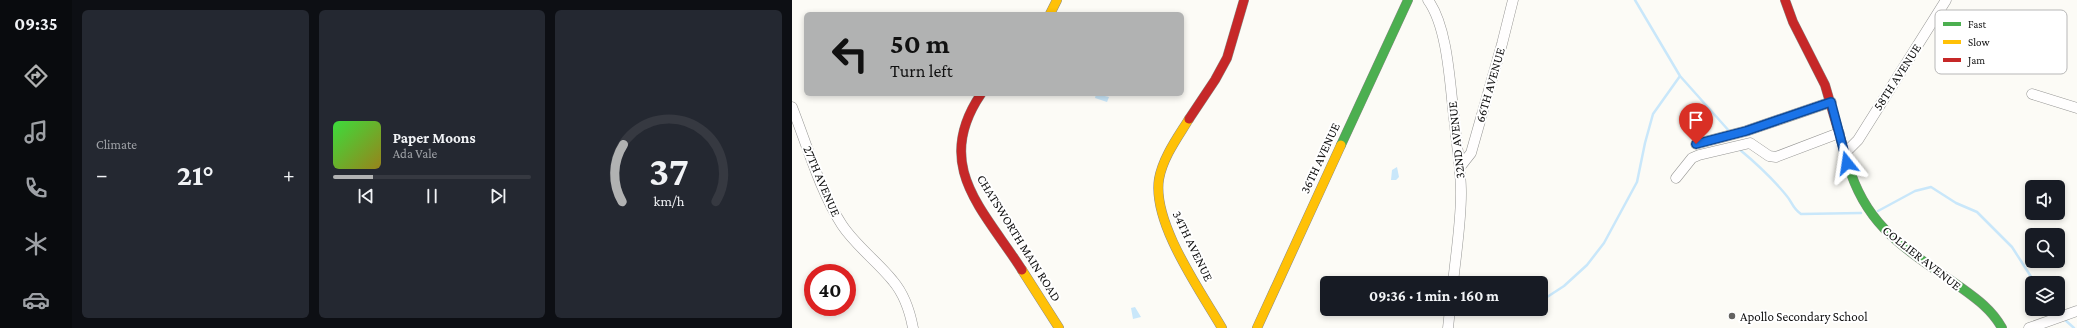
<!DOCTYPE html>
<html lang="en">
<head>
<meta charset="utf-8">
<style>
	:root { --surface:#171b24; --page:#242831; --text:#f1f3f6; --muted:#9ea1a6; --line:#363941; --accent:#b1b2b2 }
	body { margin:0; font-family:"Crimson Pro",serif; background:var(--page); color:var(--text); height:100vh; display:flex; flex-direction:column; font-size:15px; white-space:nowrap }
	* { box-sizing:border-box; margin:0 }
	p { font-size:13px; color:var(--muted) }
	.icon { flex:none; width:22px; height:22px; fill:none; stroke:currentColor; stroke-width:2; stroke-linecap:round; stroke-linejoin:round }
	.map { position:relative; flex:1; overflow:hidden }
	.drawer { display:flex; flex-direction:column; gap:10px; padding:10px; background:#0d0f14; width:720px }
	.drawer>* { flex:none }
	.banner { position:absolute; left:12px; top:12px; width:380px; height:84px; border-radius:6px; box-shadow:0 2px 6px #0003; background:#b1b2b2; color:#111; overflow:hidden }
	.tools { position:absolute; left:1233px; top:180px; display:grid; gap:8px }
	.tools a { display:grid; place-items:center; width:40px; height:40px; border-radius:6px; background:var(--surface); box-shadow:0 2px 6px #0003; font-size:20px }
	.speed { position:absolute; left:12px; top:264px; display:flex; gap:8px; font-size:20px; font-weight:700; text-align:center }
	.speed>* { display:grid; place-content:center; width:52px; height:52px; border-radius:50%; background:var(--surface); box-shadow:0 2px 6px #0003; line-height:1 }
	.speed .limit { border:6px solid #d22; background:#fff; color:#111 }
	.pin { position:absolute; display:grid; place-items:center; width:34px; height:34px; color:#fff; margin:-41px -17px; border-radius:50% 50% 50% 0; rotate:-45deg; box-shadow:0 0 4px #0007 }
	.pin .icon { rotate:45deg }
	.me { position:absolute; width:44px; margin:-22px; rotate:345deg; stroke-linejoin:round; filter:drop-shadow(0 0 3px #0008) }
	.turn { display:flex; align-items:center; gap:14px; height:84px; padding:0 20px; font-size:18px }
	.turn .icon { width:52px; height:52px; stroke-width:2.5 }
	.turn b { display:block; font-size:28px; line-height:34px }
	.big { font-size:30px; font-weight:700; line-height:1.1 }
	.drawer .card { flex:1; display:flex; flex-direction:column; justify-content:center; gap:6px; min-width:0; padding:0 14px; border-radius:6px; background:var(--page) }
	.drawer .dial { align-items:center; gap:0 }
	.dial svg { height:104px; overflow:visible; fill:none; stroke:var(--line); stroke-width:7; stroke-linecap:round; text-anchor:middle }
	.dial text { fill:var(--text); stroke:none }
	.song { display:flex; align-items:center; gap:12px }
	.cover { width:48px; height:48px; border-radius:6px; background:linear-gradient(135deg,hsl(120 70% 55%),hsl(50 70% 35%)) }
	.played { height:4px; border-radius:2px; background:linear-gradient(90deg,var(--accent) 20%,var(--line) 20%) }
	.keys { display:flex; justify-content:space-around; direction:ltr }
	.heat { display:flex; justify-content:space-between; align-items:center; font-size:22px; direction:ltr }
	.drawer .tiles { flex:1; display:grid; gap:10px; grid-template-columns:repeat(3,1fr) }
	.trip { position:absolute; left:528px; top:276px; width:228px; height:40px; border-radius:6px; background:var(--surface); box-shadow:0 2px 6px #0003; font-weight:700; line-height:40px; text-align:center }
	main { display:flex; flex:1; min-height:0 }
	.tabs { display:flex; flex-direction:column; width:72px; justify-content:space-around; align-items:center; background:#090b0e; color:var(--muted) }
	.tabs .icon { width:28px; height:28px }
	.tabs .selected { color:var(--accent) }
	.tabs b { font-size:18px; color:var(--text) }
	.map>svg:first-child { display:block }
</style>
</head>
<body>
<main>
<nav class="tabs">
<b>09:35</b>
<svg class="icon selected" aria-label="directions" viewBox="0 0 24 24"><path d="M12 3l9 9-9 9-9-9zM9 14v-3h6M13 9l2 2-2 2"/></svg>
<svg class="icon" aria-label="music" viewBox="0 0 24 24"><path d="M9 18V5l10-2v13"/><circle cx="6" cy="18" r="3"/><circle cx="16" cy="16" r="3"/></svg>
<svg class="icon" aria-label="phone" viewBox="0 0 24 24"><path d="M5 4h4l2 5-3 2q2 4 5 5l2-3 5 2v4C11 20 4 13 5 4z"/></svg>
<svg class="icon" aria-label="climate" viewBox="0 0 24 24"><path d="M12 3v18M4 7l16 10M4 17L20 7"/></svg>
<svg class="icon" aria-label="car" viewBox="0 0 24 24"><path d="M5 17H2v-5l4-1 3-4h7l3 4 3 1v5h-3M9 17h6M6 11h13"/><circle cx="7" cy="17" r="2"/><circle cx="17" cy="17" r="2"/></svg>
</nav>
<section class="drawer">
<div class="tiles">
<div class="card"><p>Climate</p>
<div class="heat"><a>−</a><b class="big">21°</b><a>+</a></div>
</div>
<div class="card">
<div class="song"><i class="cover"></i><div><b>Paper Moons</b><p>Ada Vale</p></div></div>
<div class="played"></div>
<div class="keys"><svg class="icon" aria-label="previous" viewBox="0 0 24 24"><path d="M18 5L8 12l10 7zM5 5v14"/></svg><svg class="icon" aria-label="pause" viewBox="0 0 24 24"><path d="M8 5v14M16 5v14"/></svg><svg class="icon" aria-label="next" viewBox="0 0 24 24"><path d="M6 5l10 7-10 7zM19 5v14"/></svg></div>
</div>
<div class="card dial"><svg viewBox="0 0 100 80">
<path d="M14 69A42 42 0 1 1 86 69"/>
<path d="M14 69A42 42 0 0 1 15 25" stroke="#b1b2b2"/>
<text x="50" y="56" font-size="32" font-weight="700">37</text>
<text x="50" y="72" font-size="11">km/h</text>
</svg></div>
</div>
</section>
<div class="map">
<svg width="1285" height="328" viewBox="0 0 1285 328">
	<rect width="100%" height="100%" fill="#fcfbf6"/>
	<path fill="#c9e7fa" d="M304,94L317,97L315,102L303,98Z
		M605,167L607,177L604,180H599L600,170Z
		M343,307L349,317L341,319L339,308Z"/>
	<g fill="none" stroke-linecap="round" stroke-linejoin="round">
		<path stroke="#c9e7fa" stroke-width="2.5" d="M843,0L888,76L938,132
			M947,149C964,163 980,178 994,195C1001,203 1000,208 1009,214L1069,213
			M1086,211L1123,191L1139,187L1164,203L1185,212L1220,247L1243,283
			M749,301L772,286L795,265L812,243L845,182L853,143L861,114L888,76
			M1272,319L1282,328"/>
		<g stroke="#969694" stroke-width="11">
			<path id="street" d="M636,0C657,29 658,90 663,126C665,148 669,170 669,193C669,223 664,253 661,283
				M1240,94L1285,108
				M0,107C15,145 28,191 50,225C64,246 85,261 101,281C112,294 118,312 121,328
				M904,144L954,131L1039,102
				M1052,150L1057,149L1066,140L1154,0
				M668,167L679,153L710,44L721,0
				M884,178L900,158L907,155L958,143L977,156L984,157L1047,133
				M656,328L658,309
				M1237,328L1285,311"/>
		</g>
		<g stroke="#8d8c8a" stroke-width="10">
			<path id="fast" d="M549,145L616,0
				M1056,164C1074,227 1114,249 1164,284C1182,297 1199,308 1210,328"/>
		</g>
		<g stroke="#8d8c8a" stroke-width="10">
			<path id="slow" d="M258,14L265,0
				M397,119C386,137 371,157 367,179C360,223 408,290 430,328
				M230,270L267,328
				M465,328L549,145"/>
		</g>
		<g stroke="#8d8c8a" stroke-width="10">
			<path id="jam" d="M993,0L1001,22L1033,85L1056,164
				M189,94C140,166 192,210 230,270
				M397,119L423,80L435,58L452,0"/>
		</g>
		<use href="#street" stroke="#fffefe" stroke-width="10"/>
		<use href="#fast" stroke="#4caf50" stroke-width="9"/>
		<use href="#slow" stroke="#ffc107" stroke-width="9"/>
		<use href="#jam" stroke="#c62828" stroke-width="9"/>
	</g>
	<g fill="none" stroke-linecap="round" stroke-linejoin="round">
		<g stroke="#114b97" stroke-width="10">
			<path id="route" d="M904,144L954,131L1039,102L1055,163"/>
		</g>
		<use href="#route" stroke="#1a73e8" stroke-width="7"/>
	</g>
	<circle fill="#636260" stroke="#fff" stroke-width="1.5" cx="940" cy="316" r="4"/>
	<g text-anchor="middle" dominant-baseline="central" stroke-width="4" stroke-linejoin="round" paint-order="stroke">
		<g font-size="13" fill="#101010" stroke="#fff">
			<text transform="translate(1105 77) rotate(-57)">58TH AVENUE</text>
			<text transform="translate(698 85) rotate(-74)">66TH AVENUE</text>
			<text transform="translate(664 140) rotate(-96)">32ND AVENUE</text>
			<text transform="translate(528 158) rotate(-65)">36TH AVENUE</text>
			<text transform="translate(30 181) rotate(67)">27TH AVENUE</text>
			<text transform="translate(227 238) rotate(58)">CHATSWORTH MAIN ROAD</text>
			<text transform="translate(401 246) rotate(64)">34TH AVENUE</text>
			<text transform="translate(1130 258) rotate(38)">COLLIER AVENUE</text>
		</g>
		<g font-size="13" fill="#101010" stroke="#fff" text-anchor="start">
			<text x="948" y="316">Apollo Secondary School</text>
		</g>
	</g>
	<rect x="1143" y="10" width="132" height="64" rx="6" fill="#fff" stroke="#b7b7b7" stroke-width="1"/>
	<rect x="1151" y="22" width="18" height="4" fill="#4caf50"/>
	<rect x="1151" y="40" width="18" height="4" fill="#ffc107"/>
	<rect x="1151" y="58" width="18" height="4" fill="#c62828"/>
	<g font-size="11" fill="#101010">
		<text x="1176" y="28">Fast</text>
		<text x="1176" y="46">Slow</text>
		<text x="1176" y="64">Jam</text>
	</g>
</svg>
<div class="tools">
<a><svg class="icon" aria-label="sound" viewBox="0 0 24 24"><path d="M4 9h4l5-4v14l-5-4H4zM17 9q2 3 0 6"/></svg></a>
<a><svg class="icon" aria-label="search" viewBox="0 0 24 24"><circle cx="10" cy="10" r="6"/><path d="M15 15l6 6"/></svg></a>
<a><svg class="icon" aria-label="layers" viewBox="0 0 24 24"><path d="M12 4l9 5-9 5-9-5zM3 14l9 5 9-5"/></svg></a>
</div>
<div class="speed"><div class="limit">40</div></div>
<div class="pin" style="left:904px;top:144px;background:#d93025"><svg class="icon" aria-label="arrive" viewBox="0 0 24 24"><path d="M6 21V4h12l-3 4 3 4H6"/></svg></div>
<svg class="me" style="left:1055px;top:163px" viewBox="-20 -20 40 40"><path d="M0-17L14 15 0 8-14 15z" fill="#1a73e8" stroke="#fff" stroke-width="4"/></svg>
<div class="trip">09:36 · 1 min · 160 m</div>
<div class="banner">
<div class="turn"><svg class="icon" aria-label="left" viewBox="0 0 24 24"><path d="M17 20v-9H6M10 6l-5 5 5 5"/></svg><div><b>50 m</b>Turn left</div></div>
</div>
</div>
</main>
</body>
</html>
